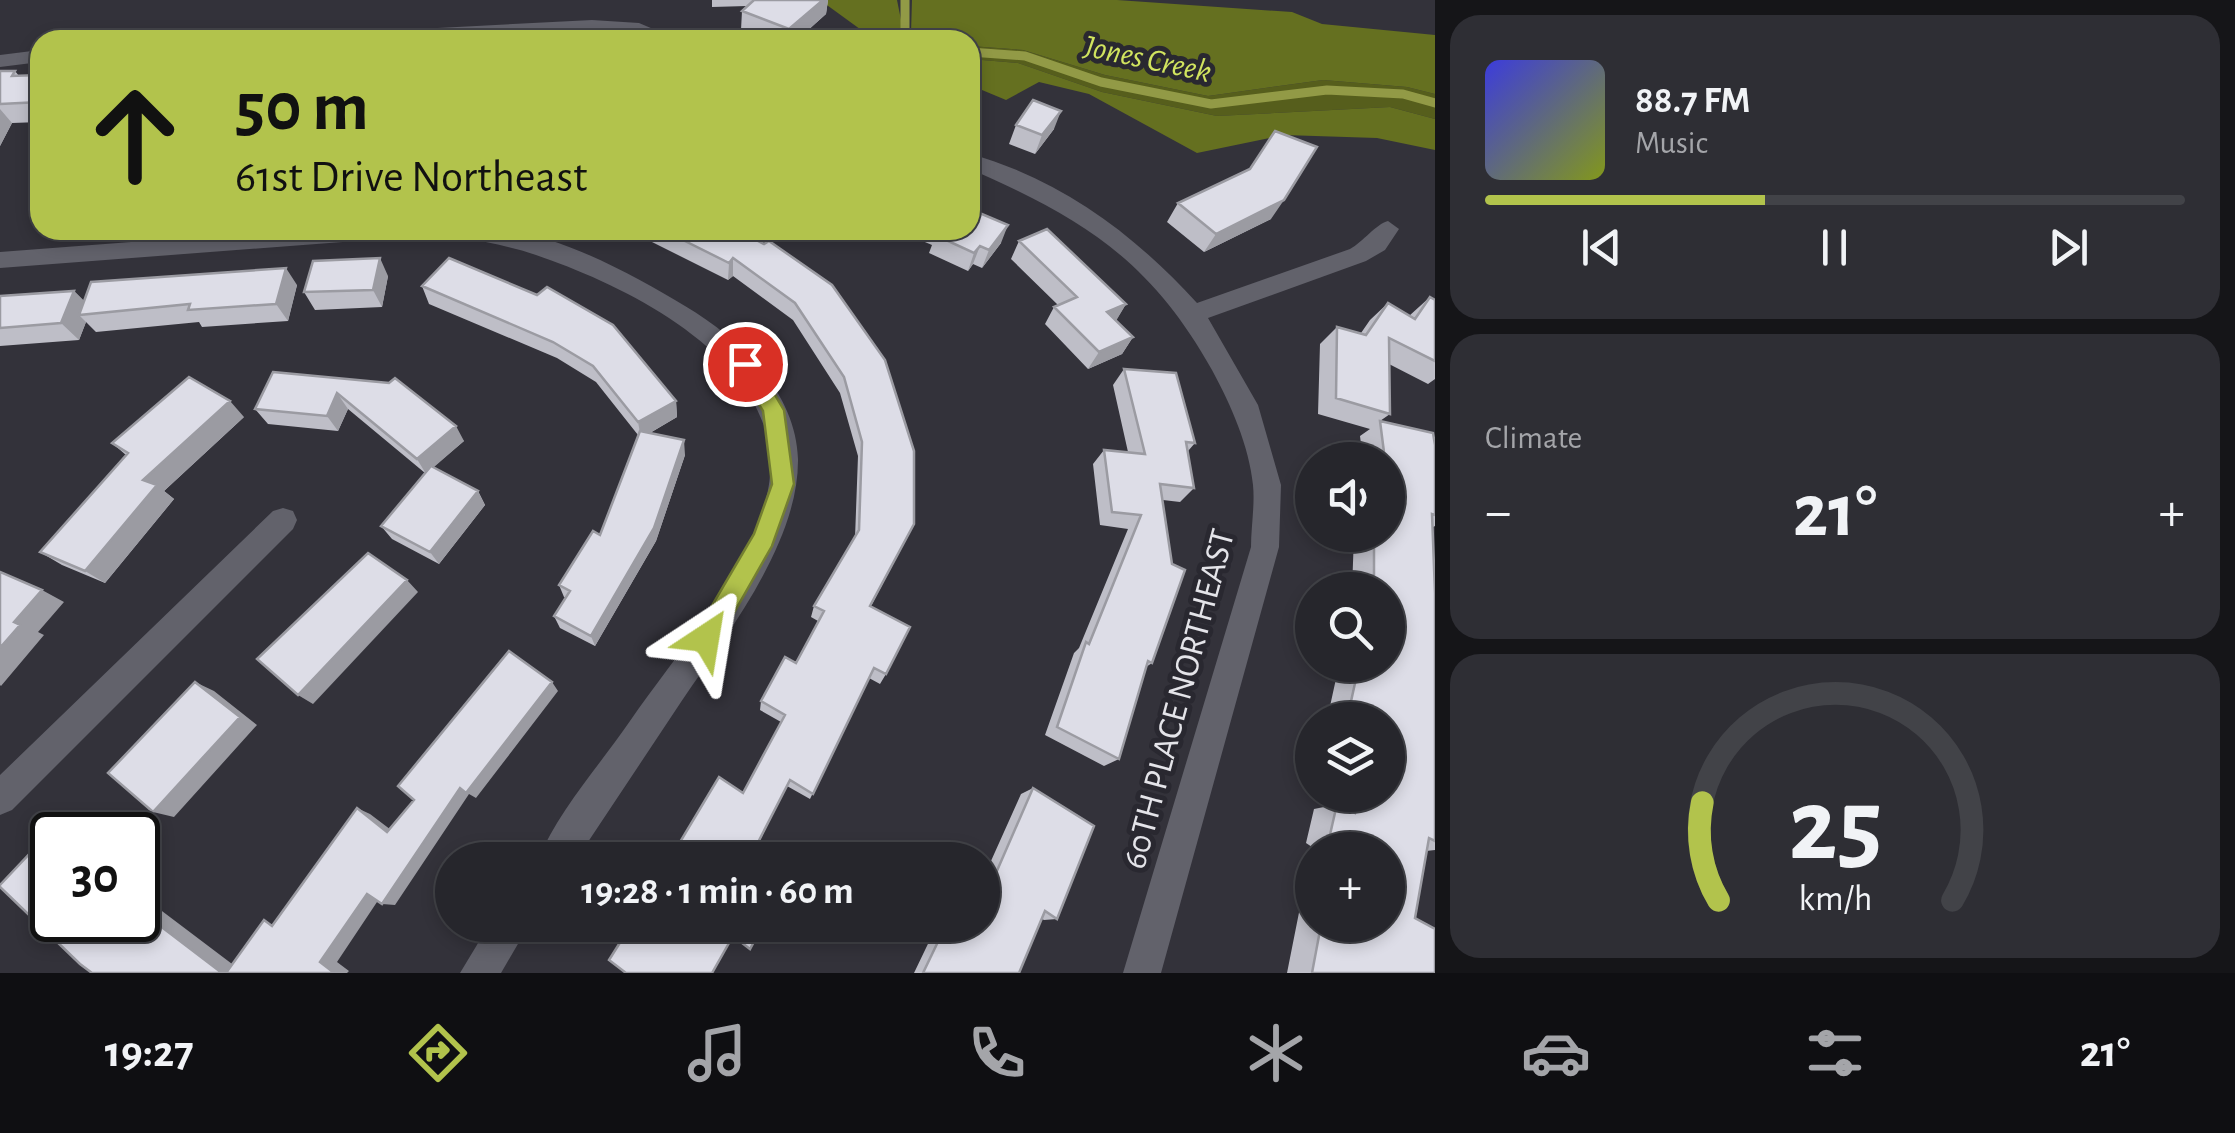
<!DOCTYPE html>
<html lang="en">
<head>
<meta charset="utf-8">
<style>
	:root { --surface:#26262c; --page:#2e2e34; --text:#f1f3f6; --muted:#a4a5a9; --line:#424348; --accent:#b2c34c }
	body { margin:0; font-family:"Alegreya Sans",sans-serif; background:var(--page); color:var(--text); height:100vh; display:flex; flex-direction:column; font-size:38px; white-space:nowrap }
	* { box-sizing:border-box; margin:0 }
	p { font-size:32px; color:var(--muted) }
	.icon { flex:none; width:55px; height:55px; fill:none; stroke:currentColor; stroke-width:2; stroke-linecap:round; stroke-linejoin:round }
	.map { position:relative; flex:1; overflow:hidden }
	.sheet { display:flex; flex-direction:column; gap:15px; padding:15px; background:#151518; width:800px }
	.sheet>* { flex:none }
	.hud { position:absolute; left:30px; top:30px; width:950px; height:210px; border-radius:30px; box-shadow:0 5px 15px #0003,0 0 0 2px var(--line); background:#b2c34c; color:#111; overflow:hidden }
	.buttons { position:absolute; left:1295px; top:442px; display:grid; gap:20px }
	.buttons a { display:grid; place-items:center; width:110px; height:110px; border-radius:50%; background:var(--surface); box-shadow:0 5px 15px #0003,0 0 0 2px var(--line); font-size:50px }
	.speed { position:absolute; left:30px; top:812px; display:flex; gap:20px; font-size:50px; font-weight:700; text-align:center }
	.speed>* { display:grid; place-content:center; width:130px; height:130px; border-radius:50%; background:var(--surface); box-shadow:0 5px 15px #0003,0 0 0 2px var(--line); line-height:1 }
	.speed .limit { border:5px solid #111; border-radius:15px; background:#fff; color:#111 }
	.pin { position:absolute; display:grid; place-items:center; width:85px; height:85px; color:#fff; margin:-42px; border:5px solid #fff; border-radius:50%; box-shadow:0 2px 10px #0007 }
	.me { position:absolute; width:110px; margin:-55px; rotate:33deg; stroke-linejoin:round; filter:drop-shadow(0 0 8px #0008) }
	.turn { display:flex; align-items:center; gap:35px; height:210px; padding:0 40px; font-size:45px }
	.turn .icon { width:130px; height:130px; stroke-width:2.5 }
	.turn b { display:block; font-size:70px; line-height:85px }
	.big { font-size:75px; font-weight:600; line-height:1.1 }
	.sheet .card { flex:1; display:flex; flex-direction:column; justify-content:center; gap:15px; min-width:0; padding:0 35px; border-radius:30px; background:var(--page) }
	.sheet .dial { align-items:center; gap:0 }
	.dial svg { height:260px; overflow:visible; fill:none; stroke:var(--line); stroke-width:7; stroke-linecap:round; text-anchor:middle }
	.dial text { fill:var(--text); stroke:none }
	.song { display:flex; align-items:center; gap:30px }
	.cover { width:120px; height:120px; border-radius:15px; background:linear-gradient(135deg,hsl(240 70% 55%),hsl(70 70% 35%)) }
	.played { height:10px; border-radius:5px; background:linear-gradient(90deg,var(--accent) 40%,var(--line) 40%) }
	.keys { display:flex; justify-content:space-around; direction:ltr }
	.heat { display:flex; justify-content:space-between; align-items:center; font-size:55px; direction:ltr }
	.trip { position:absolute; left:435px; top:842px; width:565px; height:100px; border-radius:50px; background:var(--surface); box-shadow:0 5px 15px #0003,0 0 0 2px var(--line); font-weight:600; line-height:100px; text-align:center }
	.menu { display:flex; height:160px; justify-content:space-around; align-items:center; background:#0f0f12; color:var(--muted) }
	.menu .icon { width:70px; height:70px }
	.menu .on { color:var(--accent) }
	.menu b { font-size:45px; color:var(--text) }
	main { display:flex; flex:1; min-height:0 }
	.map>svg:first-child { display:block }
</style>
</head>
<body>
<main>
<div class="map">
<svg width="1435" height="973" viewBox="0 0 1435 973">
	<rect width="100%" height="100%" fill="#33323a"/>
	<path fill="#565e1c" d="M970,46L1023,50L1105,75L1208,96L1323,80L1407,87L1435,94V119L1390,107L1217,116L1102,92L1018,63L970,59Z"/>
	<path fill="#657020" d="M820,0H897L905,40H875Z
		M912,0H1117L1292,12L1322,24L1435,35V94L1407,87L1323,80L1208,96L1105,75L1023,50L970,46V40H929L911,33Z
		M970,59L1018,63L1102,92L1217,116L1390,107L1435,119V150L1377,138L1284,135L1197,153L1089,94L1039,82L1006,100L970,85Z"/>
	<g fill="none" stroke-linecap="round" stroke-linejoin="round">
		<path stroke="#929a46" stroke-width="9" d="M905,0V36L914,40
			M970,52L1025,56L1101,82L1211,104L1327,90L1403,94L1435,103"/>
		<path fill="#62626b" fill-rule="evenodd" d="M592,20L639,23L679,40L592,30L422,40H313L322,34Z
			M40,50V62L0,67V55Z
			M970,154C1061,179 1135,235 1197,303L1350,249C1363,242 1376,224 1388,221L1399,229L1385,250L1366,261L1208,318L1258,405L1281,485L1279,547L1161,973H1123L1251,547C1251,527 1255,505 1253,485C1249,446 1231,405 1212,370C1151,261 1083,218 970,169Z
			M290,230H406L395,238L0,268V252Z
			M459,230C474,230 489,229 504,230C561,235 637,277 685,306C739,338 796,392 798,459C799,543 726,635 681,702C646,755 611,807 576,860H538C558,811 600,765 630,721C676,655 737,586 763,509C808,375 639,290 536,255C511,246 486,243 462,236Z
			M283,508L293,511L297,520L293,529L12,810L0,815V775L273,511Z
			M489,925H529L501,973H460Z"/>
	</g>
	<path fill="#bebec7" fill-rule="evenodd" d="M712,0H828L826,14L797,40H767L741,30L742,11L747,6L712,7Z
		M0,71H15L19,76L40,75V122L12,123L0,146Z
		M1016,125L1054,129L1035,154L1009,144Z
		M1178,203L1271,219L1204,252L1167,222Z
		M628,230H737L832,285L914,524L871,606L886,674L880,684L869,678L810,799L787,786L751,858L753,860H682L676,855L674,852L743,793L781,722L760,710L761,701L796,663L818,621L811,617L814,606L855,538L858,456L840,393L793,320L733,276L728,280Z
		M915,230H970L1001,243L982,268L973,264L968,271L929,253L932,245L913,237Z
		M1019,241L1126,304L1116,320L1133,337L1122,354L1088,369L1045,324L1054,307L1058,305L1011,259Z
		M388,276L382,307L315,310L304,292Z
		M297,285L288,321L202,327L199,322L96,332L86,322L79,340L0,346V296L74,291L84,301Z
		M422,286L613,325L676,401L677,417L650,433L685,455L656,541L595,646L560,628L554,616L566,598L564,597L559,585L600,535L638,435L596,382L557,358L429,304Z
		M1430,297L1435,300V379L1428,384L1389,364L1390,414L1380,421L1435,445V526L1433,527L1435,593V850L1426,851L1415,918L1435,973H1287L1312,847L1306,843L1314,809L1334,805L1336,795H1388V720H1327L1339,665H1388V590H1352L1354,535H1388V460H1363L1360,436L1370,429L1318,414L1320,344L1337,327L1361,333L1370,320L1388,303L1409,316ZM1312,850H1388V925H1312Z
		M1124,369L1195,443L1188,451L1194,488L1180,502L1163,500L1152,663L1146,667L1119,759L1104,766L1045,735L1074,653L1079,648L1128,529L1100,525L1093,464L1104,450L1128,452L1113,385Z
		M389,383L464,441L433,467L478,491L485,505L439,564L392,539L381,526L425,473L348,409L338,431L268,424L255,409Z
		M244,417L164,491L174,499L105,583L62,565L40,552L126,455L112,443Z
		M1033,788L1057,919L1044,920L1042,919L1019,973H914L937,925H982V881L1021,794Z"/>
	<path fill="#9b9ba2" d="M823,0H828L826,14L797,40H788L789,29Z
		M0,109L12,123L0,146Z
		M1061,111L1054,129L1035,154L1042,135Z
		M1284,200L1271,219L1204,252L1216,234Z
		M1008,225L1001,243L982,268L989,250Z
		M980,246L973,264L968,271L974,253Z
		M380,258L388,276L382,307L373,290Z
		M733,258V276L728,280L729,263Z
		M286,268L297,285L288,321L276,304Z
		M74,291L91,308L79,315L86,322L79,340L61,323Z
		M1126,304L1116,321L1107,312Z
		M1133,337L1122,354L1088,369L1099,352Z
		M337,393L348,409L338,431L327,416Z
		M230,401L244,417L164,491L174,499L105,583L85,571L143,480Z
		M676,401L677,417L641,438L638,422Z
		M456,426L464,441L426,474L417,459Z
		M684,440L685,455L656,541L595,646L591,636Z
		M478,491L485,505L439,564L430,552Z
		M407,580L418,592L313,704L298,695Z
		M42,590L64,602L38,632L44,635L1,686L0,685V648L14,622Z
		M195,682L214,691L257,725L174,817L153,812Z
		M552,682L558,691L476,798L469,794L395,905L382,904L460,788Z
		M357,808L370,814L399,836L387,832Z
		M53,829L78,834L79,835H58Z
		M138,890L154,905L244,973H222L138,909Z
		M367,894L381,896L337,962L349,971L347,973H332L320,962Z"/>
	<path fill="#dddde7" stroke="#9b9ba2" stroke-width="2.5" d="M754,0H823L789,29L742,11Z
		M0,71H15L12,76L40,75V102L0,104Z
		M1033,100L1061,111L1042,135L1016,125Z
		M1275,131L1317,147L1284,200L1216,234L1178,203L1250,169Z
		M970,209L1008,225L989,250L980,246L974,253L935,235L939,230H970Z
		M1047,229L1126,304L1107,312L1133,337L1099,352L1054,307L1077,297L1019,241Z
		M663,230H737L764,244L769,241L832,285L885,360L914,451V524L870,606L910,627L886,674L874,668L813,794L790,780L750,858L753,860H686L674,852L719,777L743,793L785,715L761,701L785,657L796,663L824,611L814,606L859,530L862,442L844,377L795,303L733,258L729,263Z
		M380,258L373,290L304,292L313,261Z
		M449,258L537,295L547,287L613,325L676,401L638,422L593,366L553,342L422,286Z
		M286,268L276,304L188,310L190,304L79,315L91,282Z
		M74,291L61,323L0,328V296Z
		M1430,297L1435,300V361L1389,338L1390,414L1336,398L1337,327L1366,335L1388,303L1415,319Z
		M1124,369L1176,373L1195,443L1186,442L1194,488L1160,484L1172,564L1185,570L1152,663L1148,661L1119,759L1057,727L1086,642L1089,644L1141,515L1112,512L1104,450L1145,454Z
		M273,372L389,383L395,378L456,426L417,459L337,393L327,416L255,409Z
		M189,377L230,401L143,480L157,485L85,571L40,552L128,453L112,443Z
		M1380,421L1433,433L1435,445V515L1432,514L1435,593V841L1429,838L1415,918L1435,929V973H1312L1321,925H1388V850H1335L1336,843L1329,839L1337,804L1355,813L1359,795H1388V720H1359L1348,715L1359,665H1388V590H1374V535H1388V460H1385Z
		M640,431L684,440L654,528L591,636L554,616L570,591L559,585L593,531L600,535Z
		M431,466L478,491L430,552L381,526Z
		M368,553L407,580L298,695L257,659Z
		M0,572L42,590L14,622L20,625L0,648Z
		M509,651L552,682L466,793L460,788L382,904L367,894L320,962L333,972L332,973H226L264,920L272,926L357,808L387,832L414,800L398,786Z
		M195,682L240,717L153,812L108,773Z
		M1033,788L1094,826L1057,919L1045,911L1019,973H923L946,925H982V894L986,896Z
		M53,829L58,835H52V920H138V909L222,973H92L80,964L0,887V885Z
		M631,925H763L750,949L733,936L712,973H626L609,960Z"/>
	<path fill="#b2c34c" stroke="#747f31" stroke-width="2.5" d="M745,356L753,358L784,410L794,484L772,546L715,646L706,650L697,646L693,638L754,534L772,484L763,411L735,364Z"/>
	<g text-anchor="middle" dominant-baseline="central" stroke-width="10" stroke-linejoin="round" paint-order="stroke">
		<g font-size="32" font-style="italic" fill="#d1e45f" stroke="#292830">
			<text transform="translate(1148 59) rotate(12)">Jones Creek</text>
		</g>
		<g font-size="35" fill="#e4e4e9" stroke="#292830">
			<text transform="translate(1179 699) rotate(-75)">60TH PLACE NORTHEAST</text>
		</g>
	</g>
</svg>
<div class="buttons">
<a><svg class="icon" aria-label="sound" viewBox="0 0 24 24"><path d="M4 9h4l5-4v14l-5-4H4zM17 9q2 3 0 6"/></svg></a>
<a><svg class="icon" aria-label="search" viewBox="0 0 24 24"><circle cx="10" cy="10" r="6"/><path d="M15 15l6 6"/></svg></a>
<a><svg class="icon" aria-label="layers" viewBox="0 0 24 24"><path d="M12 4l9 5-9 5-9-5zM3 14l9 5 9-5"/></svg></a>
<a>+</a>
</div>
<div class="speed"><div class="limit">30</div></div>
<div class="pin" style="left:745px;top:364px;background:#d93025"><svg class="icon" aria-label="arrive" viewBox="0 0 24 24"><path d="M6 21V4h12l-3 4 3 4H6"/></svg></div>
<svg class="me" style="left:706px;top:638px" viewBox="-20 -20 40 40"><path d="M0-17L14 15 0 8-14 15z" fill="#b2c34c" stroke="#fff" stroke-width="4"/></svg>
<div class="trip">19:28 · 1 min · 60 m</div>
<div class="hud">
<div class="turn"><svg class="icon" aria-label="ahead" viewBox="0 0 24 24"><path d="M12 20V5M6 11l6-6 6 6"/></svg><div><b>50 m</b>61st Drive Northeast</div></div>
</div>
</div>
<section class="sheet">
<div class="card">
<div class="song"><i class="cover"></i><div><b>88.7 FM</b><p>Music</p></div></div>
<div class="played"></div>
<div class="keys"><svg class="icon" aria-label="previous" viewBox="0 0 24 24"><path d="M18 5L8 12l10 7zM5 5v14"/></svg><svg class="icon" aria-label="pause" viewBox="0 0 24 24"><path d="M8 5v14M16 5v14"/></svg><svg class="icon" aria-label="next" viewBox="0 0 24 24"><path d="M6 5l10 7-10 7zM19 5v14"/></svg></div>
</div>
<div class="card"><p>Climate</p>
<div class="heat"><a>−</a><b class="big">21°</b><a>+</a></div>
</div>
<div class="card dial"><svg viewBox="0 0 100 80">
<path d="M14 69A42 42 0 1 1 86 69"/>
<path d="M14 69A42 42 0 0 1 9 39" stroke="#b2c34c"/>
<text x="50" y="56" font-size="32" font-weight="700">25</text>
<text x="50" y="72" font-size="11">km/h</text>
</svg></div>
</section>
</main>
<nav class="menu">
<b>19:27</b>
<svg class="icon on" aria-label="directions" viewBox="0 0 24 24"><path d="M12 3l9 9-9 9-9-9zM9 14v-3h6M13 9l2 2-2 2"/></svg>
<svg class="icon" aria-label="music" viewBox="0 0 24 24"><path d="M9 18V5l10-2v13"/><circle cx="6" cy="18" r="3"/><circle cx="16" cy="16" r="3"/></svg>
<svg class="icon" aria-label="phone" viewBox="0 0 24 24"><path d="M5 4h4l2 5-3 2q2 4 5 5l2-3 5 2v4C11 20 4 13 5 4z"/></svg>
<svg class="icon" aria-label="climate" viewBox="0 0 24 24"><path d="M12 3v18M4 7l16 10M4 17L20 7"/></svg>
<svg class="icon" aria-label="car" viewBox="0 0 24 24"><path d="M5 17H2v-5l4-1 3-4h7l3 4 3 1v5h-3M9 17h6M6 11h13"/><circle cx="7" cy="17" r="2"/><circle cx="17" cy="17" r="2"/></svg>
<svg class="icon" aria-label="filters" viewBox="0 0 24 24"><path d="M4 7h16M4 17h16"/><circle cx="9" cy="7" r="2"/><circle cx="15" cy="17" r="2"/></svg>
<b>21°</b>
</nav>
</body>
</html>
